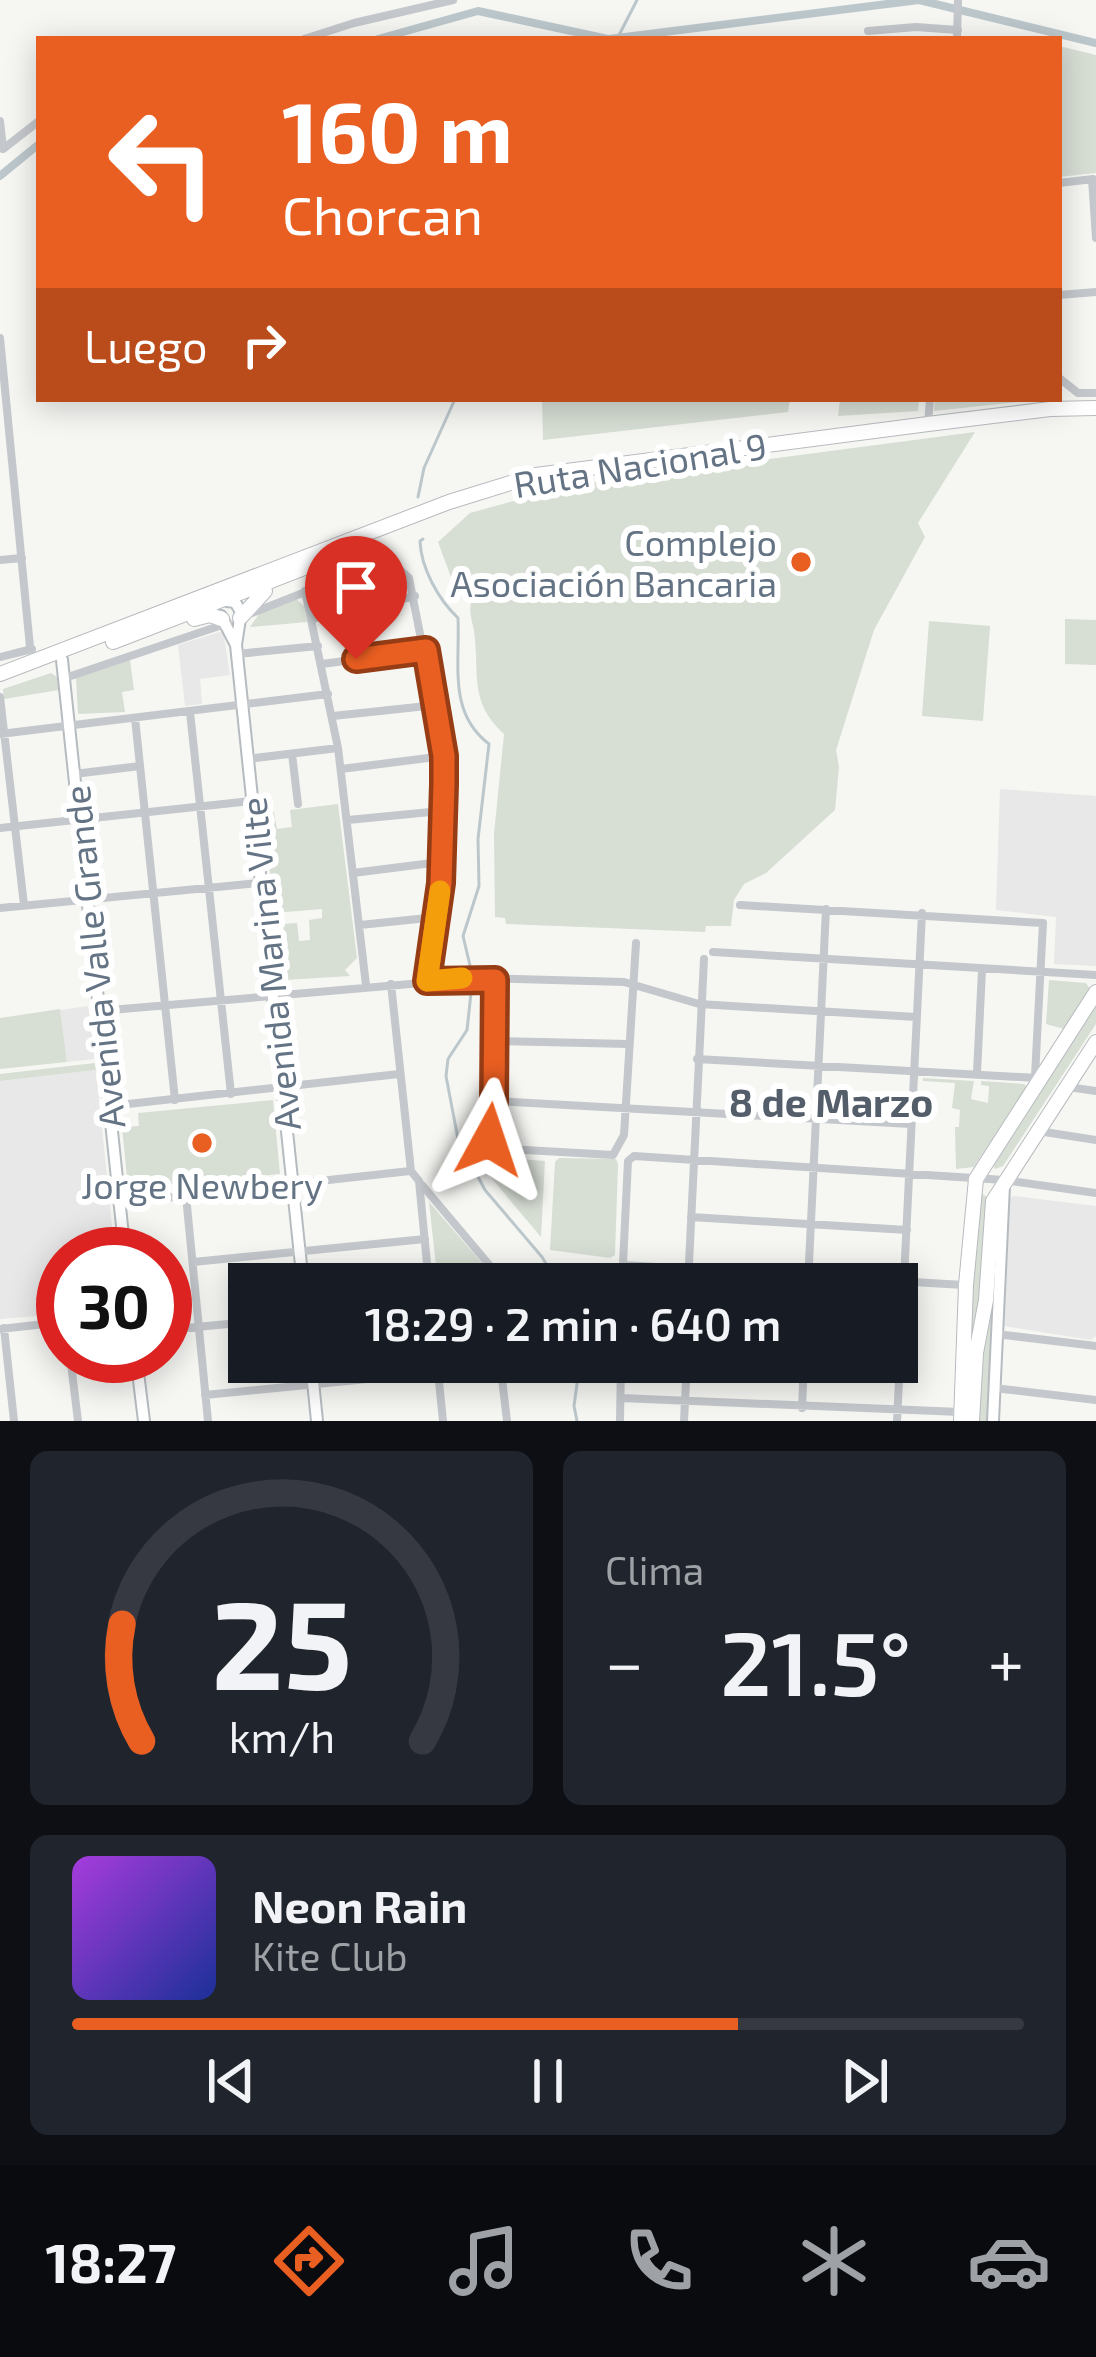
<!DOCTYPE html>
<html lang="es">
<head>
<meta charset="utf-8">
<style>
	:root { --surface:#171b24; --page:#20242c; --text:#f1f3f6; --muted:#9ea1a6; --line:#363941; --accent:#e95e21 }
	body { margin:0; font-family:"Exo 2",sans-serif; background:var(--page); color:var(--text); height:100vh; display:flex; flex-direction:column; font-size:45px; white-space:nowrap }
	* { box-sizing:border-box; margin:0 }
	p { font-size:39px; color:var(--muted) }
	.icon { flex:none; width:66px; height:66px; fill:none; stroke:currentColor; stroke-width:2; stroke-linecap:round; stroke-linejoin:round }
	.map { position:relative; height:1421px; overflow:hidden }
	.side { display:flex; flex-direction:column; gap:30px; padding:30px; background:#0d0f14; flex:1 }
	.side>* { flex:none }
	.top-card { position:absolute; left:36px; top:36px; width:1026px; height:366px; border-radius:0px; box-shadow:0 6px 30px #0003; background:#e95e21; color:#fff; overflow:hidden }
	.speed { position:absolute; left:36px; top:1227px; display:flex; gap:24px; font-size:60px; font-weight:700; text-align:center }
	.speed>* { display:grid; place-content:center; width:156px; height:156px; border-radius:50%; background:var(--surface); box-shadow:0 6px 30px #0003; line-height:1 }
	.speed .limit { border:18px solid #d22; background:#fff; color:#111 }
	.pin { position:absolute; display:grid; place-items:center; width:102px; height:102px; color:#fff; margin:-123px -51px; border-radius:50% 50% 50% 0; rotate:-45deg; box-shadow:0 0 12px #0007 }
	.pin .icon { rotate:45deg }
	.me { position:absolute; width:132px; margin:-66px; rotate:5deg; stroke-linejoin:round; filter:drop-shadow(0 0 9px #0008) }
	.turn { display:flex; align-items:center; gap:42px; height:252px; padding:0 48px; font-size:54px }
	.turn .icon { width:156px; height:156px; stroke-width:2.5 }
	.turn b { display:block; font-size:84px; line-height:102px }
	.then { display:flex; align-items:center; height:114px; padding:0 48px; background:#0003; gap:24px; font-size:45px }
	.big { font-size:90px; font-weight:600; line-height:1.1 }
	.side .widget { flex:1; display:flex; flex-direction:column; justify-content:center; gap:18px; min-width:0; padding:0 42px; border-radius:18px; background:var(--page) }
	.side .dial { align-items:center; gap:0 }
	.dial svg { height:312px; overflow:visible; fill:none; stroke:var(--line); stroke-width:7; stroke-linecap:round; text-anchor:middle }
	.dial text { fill:var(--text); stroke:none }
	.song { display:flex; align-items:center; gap:36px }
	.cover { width:144px; height:144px; border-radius:18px; background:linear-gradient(135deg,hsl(280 70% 55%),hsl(230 70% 35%)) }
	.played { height:12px; border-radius:6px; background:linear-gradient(90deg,var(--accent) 70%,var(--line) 70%) }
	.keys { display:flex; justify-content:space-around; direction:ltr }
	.heat { display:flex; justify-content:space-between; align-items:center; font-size:66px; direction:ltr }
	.side .tiles { flex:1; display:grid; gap:30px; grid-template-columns:1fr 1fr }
	.widget:last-child { grid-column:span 2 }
	.trip { position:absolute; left:228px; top:1263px; width:690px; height:120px; border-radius:0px; background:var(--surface); box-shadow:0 6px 30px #0003; font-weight:600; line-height:120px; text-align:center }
	.dock { display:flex; height:192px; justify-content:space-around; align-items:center; background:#090b0e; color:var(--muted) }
	.dock .icon { width:84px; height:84px }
	.dock .active { color:var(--accent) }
	.dock b { font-size:54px; color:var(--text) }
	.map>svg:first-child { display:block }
</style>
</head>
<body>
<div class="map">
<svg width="1096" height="1421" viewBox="0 0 1096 1421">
	<rect width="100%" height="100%" fill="#f6f7f3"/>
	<path fill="#e7e8e7" d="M223,631L230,675L200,679L202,704L185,706L178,645Z
		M1000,789L1096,796V966L1054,964L1056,917L996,910Z
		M88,1006L95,1059L67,1062L60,1010Z
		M96,1070L115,1254H63V1314L0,1319V1081Z
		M1013,1196L1096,1206V1336L1091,1340L1004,1326L1008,1199Z"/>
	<path fill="#d7ded4" d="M1059,46L1096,55V173L1059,177Z
		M542,399H790L788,412L543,440Z
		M840,399H919L918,411L838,416Z
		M935,399H1037V400L934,411Z
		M975,432L918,523L925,537L874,630L836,750L839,767L835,810L766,873L744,884L734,900L731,926H706L705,932L506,924L505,918L495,917L494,834L504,734C468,701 480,674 474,631C472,620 469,614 471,602L455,588L438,542L470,513L571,485Z
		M296,599L304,606L307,622L250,627L259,614Z
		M1065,619L1096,620V665L1065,664Z
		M929,621L990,626L983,721L922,716Z
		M130,660L134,690L122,692L125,712L78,714L76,678Z
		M51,673L57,677L59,690L4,699L3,689Z
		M338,804L357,958L345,970L350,976L285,980L280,975L278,953L286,951L283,924L297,923L299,941L310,940L309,920L322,918V909L274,913L264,813L274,812L277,829L292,827L290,810Z
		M1049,980L1086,983L1090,989L1064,1029L1046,1024Z
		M1096,1003V1024L1003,1166L995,1169L992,1163Z
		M60,1009L67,1062L0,1069V1018Z
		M95,1063L96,1070L0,1081V1074Z
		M923,1078L974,1081L971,1099L988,1103L989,1086L981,1085V1081L1024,1084L1027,1087L974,1167L956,1169L955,1127H959L960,1110L952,1108L955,1083L923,1081Z
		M273,1100L280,1174L128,1188L122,1127L139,1126L138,1113Z
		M493,1157L545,1161L541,1237L487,1173Z
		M559,1158L616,1159L618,1164L615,1255L610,1258L550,1250L555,1162Z
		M980,1192L988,1198L983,1298L969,1381L975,1198Z
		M998,1198L988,1421H975Z
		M429,1202L482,1263L485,1284H438Z"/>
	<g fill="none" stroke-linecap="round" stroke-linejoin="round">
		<path stroke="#bcc7cc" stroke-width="3" d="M617,39L637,0
			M418,497L424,468L455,399
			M423,539L420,541C421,568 438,599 458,618C460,665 448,713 489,744L478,839L479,886L463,936L472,974
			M472,984L467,1030L448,1059L446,1076L458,1139L485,1190L542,1257L558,1284
			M577,1421L574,1406L580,1362"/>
		<path stroke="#bcc7cc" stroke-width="8" d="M378,39L478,11L608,39
			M609,39L919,0L1096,43
			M0,176L39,144"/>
		<g stroke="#b6bbc0" stroke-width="14">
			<path id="secondary" d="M227,601L235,602L241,612L236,645L303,1284
				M221,616L236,645
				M62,660L125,1254
				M136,1356L144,1421
				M311,1362L317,1421
				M993,1421L1004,1185"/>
		</g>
		<g stroke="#b7bbbf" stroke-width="16">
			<path id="primary" d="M240,618L265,591
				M194,619L210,615L222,619
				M113,642L361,546
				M0,674L449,502L536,475L928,424L1050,409L1096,408
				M961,1421L966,1285L976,1179L1096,992
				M972,1421L976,1353L986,1300L993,1201L1096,1042"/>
		</g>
		<path stroke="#c4c7cb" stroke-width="8" d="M868,31L916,27L958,30
			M304,39L354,23L453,0
			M957,39L958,0
			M0,121L3,149
			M3,149L39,121
			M1092,179L1096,238
			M1059,183L1093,179
			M1059,295L1096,292
			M0,338L30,647
			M1059,378L1078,393H1096
			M928,424L930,399
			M0,560L22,558
			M305,591L338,748L366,985
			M247,615L376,564L391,562L409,578L444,756L441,882L427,981
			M311,619L415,596
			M237,654L318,646
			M0,657L32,649
			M322,664L426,650
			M65,678L228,623
			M0,697L24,905
			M190,712L231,1094
			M333,716L436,705
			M135,718L175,1100
			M0,734L328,694
			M292,754L298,804
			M247,759L338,748
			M341,769L444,756
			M74,774L140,766
			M348,820L441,811
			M0,828L251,801
			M353,873L440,862
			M740,905L1043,923L1035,1076
			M0,908L259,883
			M360,925L437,917
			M713,952L1096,975
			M495,981L490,1148L613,1155L624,1135L636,943
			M391,984L411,1171L419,1181L429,1284
			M99,1011L480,978L624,982L699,1004L916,1017
			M496,1041L629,1044
			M697,1059L1037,1078
			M977,1073L982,970
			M1068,1087L1096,1091
			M494,1101L911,1124
			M110,1106L399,1074
			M1038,1131L1096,1140
			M422,1185L491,1267L492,1284
			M186,1196L208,1421
			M120,1203L410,1171
			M691,1217L907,1230
			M193,1262L425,1239
			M623,1265L964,1285
			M622,1284L628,1161L634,1156L1004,1180L1096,1193
			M688,1284L704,959
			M808,1284L826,909
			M4,1328L14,1421
			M0,1329L63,1322
			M165,1330L249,1322
			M996,1334L1096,1346
			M70,1356L78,1421
			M437,1362L443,1421
			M500,1362L507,1421
			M994,1388L1096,1400
			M205,1395L438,1372
			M621,1398L960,1412
			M802,1408L804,1362
			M620,1421L621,1362
			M684,1421L687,1362
			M897,1421L922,913"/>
		<use href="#secondary" stroke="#fff" stroke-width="10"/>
		<use href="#primary" stroke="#fff" stroke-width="14"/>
	</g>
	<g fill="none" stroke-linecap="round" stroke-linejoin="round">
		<g stroke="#973d15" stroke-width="30">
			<path id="route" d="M356,659L426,650L444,756V784L441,883L427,981L495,980L494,1101L489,1140"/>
		</g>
		<use href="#route" stroke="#e95e21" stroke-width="21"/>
		<path stroke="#f59e0b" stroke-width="21" d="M440,891L427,981L462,978"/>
	</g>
	<g fill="#e95e21" stroke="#fff" stroke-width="4.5">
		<circle cx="801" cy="562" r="12"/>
		<circle cx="202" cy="1143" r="12"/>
	</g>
	<g text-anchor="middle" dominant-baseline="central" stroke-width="12" stroke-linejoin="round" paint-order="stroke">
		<g font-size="36" fill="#657485" stroke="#fff">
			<text transform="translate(640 464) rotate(-9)">Ruta Nacional 9</text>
			<text transform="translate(93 957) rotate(-96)">Avenida Valle Grande</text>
			<text transform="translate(269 964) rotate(-96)">Avenida Marina Vilte</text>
		</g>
		<g font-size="36" fill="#657485" stroke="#fff" text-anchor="end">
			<text x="777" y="541">Complejo<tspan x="777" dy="41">Asociación Bancaria</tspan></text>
			<text x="202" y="1184" text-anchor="middle">Jorge Newbery</text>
		</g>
		<g font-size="39" font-weight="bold" fill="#535e6a" stroke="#fff">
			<text x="831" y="1101">8 de Marzo</text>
		</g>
	</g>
</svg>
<div class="speed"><div class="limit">30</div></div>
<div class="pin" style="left:356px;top:659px;background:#d93025"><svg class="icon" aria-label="arrive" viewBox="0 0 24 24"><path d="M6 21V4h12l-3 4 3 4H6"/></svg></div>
<svg class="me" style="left:489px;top:1140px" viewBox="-20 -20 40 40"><path d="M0-17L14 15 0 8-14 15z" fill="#e95e21" stroke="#fff" stroke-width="4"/></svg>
<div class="trip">18:29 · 2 min · 640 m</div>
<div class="top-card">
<div class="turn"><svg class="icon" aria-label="left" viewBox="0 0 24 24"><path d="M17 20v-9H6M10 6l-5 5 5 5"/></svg><div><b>160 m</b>Chorcan</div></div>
<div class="then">Luego<svg class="icon" aria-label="right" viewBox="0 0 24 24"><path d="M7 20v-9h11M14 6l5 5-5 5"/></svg></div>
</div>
</div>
<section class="side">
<div class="tiles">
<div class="widget dial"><svg viewBox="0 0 100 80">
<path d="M14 69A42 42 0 1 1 86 69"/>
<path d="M14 69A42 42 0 0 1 9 39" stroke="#e95e21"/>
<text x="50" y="56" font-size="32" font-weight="700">25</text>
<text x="50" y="72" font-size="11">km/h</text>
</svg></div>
<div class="widget"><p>Clima</p>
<div class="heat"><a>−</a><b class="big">21.5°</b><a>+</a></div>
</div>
<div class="widget">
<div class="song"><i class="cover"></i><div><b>Neon Rain</b><p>Kite Club</p></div></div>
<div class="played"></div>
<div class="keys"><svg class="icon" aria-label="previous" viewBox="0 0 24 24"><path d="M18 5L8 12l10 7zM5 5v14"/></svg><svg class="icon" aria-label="pause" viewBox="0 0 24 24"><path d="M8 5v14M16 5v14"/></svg><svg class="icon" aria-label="next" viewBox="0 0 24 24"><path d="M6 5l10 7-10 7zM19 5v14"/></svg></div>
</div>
</div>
</section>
<nav class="dock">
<b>18:27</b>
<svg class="icon active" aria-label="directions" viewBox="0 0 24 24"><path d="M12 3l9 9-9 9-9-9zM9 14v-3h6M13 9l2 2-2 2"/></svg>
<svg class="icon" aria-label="music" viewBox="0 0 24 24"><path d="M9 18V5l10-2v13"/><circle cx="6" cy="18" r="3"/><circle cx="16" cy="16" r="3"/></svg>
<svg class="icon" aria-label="phone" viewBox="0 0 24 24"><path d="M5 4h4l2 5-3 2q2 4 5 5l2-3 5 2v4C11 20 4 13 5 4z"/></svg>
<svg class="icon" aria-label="climate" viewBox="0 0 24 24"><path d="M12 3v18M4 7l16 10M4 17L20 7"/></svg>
<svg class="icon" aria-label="car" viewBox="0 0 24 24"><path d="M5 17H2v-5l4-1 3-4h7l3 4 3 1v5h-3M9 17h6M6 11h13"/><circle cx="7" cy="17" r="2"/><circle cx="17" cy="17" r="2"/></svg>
</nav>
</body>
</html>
